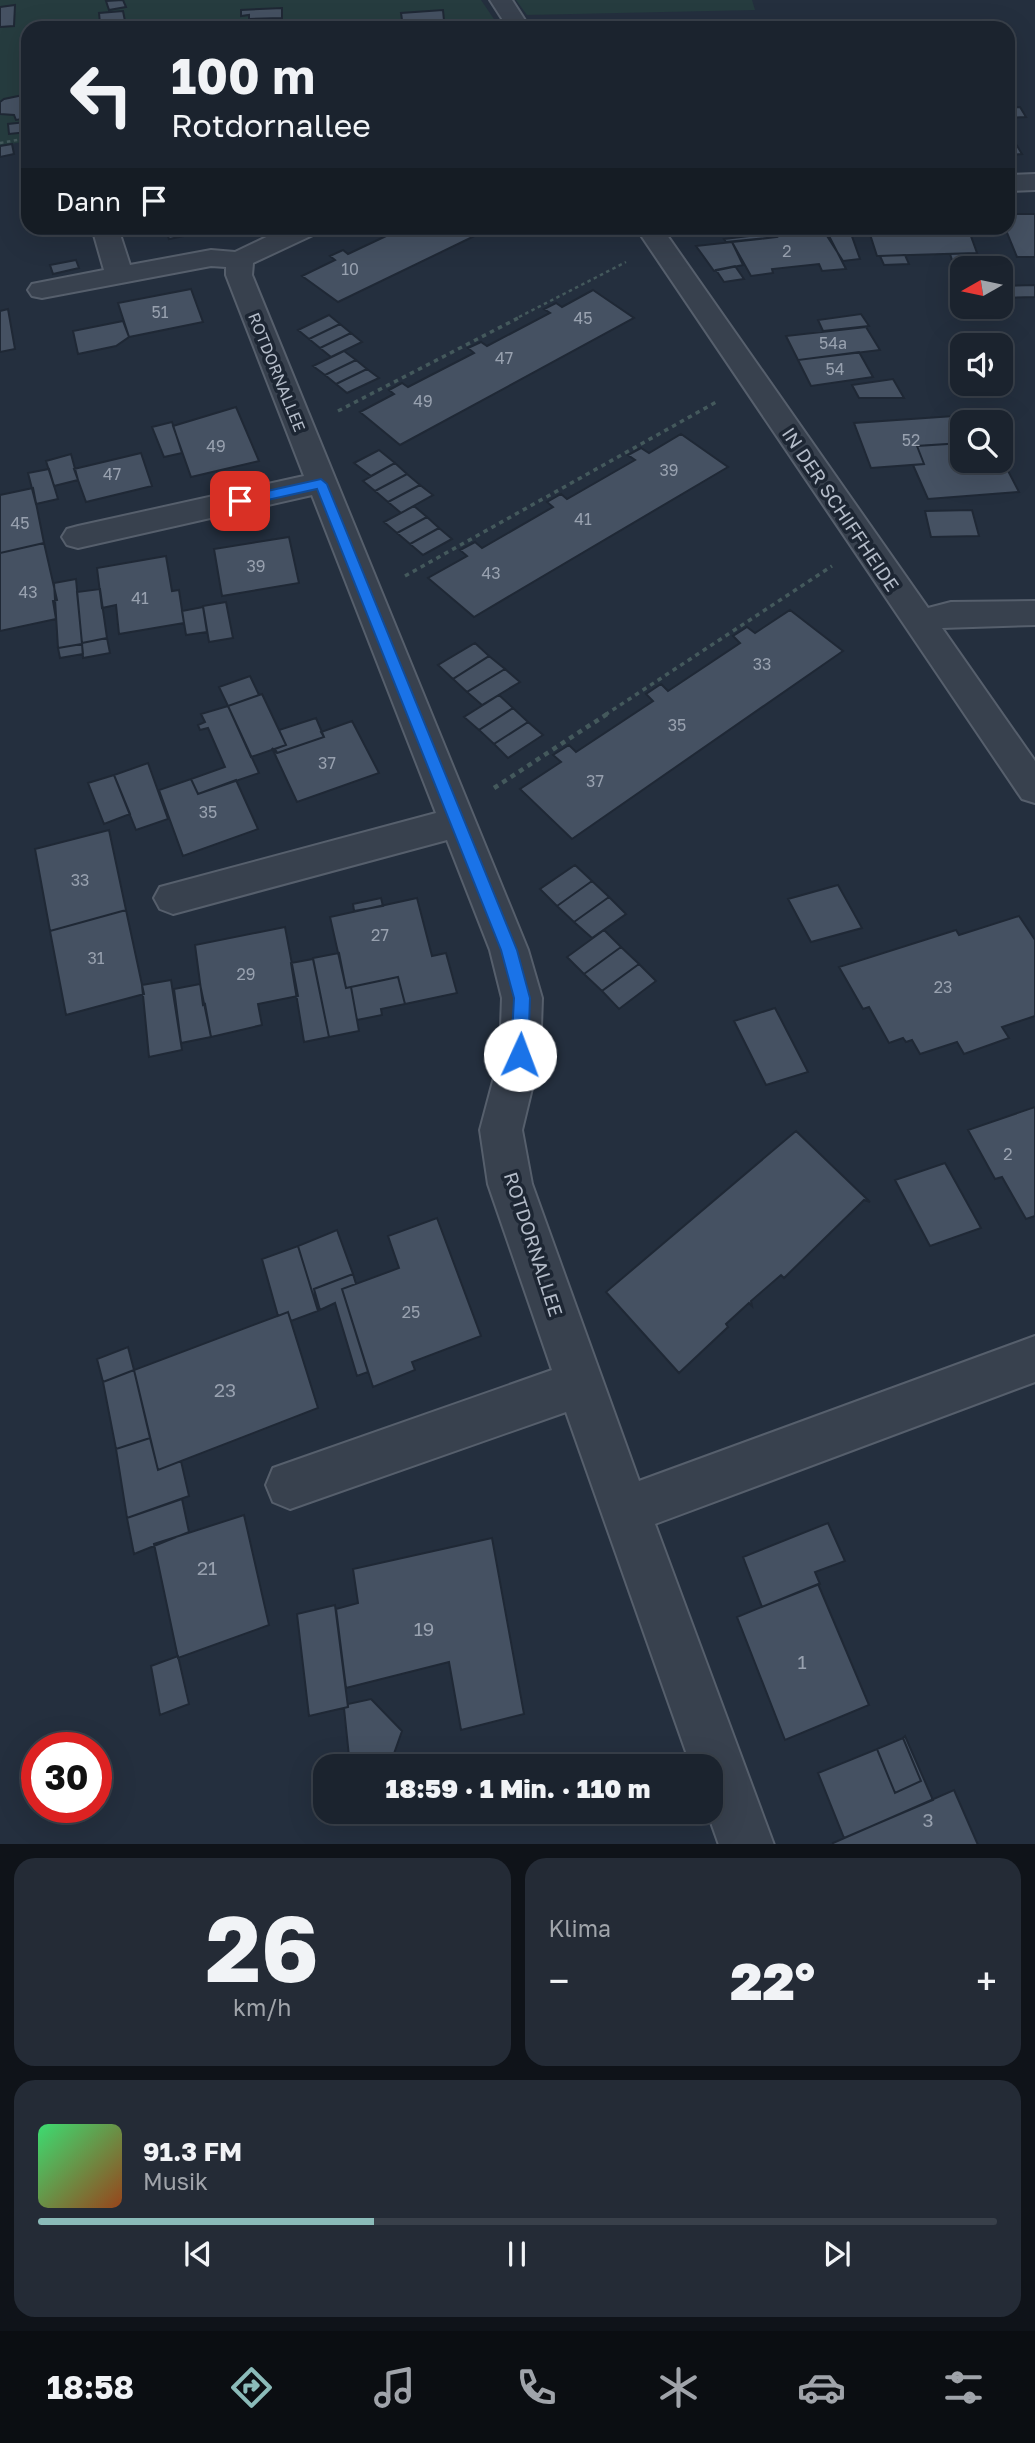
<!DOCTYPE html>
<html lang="de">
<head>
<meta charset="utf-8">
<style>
	:root { --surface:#1b232e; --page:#242b36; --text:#f1f3f6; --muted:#a0a4aa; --line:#39404a; --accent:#8bbbb9 }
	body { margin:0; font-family:"Golos Text",sans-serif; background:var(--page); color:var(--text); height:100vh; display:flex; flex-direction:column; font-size:26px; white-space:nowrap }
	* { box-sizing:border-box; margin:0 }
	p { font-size:23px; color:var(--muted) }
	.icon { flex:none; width:38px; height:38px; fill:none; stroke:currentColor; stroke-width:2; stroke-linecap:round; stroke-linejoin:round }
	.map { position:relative; height:1844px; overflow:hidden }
	.details { display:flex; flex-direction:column; gap:14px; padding:14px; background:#0f1319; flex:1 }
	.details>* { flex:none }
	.banner { position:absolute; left:21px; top:21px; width:994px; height:214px; border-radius:21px; box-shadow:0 7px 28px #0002,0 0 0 2px var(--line); background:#1b232e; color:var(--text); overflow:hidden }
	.needle { width:46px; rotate:261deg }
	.fabs { position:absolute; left:950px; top:256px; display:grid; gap:14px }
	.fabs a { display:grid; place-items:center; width:63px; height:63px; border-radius:14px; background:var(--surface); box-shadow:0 7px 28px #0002,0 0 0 2px var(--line); font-size:35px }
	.speed { position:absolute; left:21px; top:1732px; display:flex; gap:14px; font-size:35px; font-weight:700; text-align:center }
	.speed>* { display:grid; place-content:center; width:91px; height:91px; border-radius:50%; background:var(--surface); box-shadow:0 7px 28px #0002,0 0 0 2px var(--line); line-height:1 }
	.speed .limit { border:10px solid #d22; background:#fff; color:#111 }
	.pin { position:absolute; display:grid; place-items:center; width:60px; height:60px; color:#fff; margin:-30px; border-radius:14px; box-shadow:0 4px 10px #0006 }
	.me { position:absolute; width:77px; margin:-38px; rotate:2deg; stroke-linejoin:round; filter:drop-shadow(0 0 5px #0008) }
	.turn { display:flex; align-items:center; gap:24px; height:147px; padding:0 35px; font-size:32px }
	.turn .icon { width:91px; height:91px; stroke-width:2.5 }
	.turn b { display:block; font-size:49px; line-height:60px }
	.then { display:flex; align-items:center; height:66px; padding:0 35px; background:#0003; gap:14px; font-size:26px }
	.big { font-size:52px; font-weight:800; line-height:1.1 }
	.details .card { flex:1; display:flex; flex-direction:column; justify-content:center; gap:10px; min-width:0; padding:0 24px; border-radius:21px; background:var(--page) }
	.details .dial { align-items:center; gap:0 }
	.dial b { font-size:91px; line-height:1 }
	.song { display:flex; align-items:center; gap:21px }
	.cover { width:84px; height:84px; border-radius:10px; background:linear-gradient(135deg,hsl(140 70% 55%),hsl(20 70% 35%)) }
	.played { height:7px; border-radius:4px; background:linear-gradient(90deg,var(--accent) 35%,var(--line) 35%) }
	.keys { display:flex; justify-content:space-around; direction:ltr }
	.heat { display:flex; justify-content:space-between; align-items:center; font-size:38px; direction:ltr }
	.details .tiles { flex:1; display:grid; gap:14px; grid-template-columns:1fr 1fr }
	.card:last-child { grid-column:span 2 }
	.trip { position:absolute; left:313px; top:1754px; width:410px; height:70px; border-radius:21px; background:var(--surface); box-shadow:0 7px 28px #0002,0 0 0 2px var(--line); font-weight:800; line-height:70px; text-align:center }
	.dock { display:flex; height:112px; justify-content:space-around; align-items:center; background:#0b0e12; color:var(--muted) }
	.dock .icon { width:49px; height:49px }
	.dock .current { color:var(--accent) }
	.dock b { font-size:32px; color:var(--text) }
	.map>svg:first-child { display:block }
</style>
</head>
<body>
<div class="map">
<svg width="1035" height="1845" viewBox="0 0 1035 1845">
	<rect width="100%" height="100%" fill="#242f3e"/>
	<path fill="#263c3f" d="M0,0H481L500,28H28V141L0,146Z
		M516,0H752L755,10L527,15Z"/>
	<path fill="#455162" stroke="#1f2835" stroke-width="2" d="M123,0L126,7L109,10L106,1Z
		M15,5L14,26L0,27V7Z
		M282,8V18L249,19V15L241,16V10Z
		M443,10L444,21L402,20L401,13Z
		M123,11L125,21L100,23L99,13Z
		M444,21V27L413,28L412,22Z
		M28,94V118L16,120L14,115L0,114V102L4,99Z
		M1020,107L1026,117L1008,118V108Z
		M26,122L28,132L9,134L8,124Z
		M1008,131L1022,154L1008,155Z
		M12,144L14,154L0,157V146Z
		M1008,214H1035V257H1017L1005,228H1008Z
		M165,228H217L218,229L169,239Z
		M403,228H491L338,302L302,276L335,260L330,256L343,250L348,254Z
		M822,228H849L860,259L843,261Z
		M849,228H868L871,235L852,236Z
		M868,228H968L977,253L877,256Z
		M802,230L803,233L826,230L846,269L822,271L819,264L772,269L773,273L751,276L732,242L777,237L775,233Z
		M775,233L777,237L726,242L724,239Z
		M732,242L743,265L714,271L696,246Z
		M975,253L978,262L953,263L950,254Z
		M905,255L909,264L884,265L880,256Z
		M76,260L79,268L53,274L50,265Z
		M735,266L744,279L724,282L716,270Z
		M1035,285V297L1001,298V286Z
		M191,289L203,322L129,337L118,303Z
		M593,290L634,318L400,445L360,412L394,394L389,390L402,383L408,387L474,353L468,348L481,342L487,346L550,313L544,309L556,303L562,307Z
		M8,309L15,349L0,352V311Z
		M861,314L869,326L823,331L818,320Z
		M329,315L340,324L309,339L298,330Z
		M123,321L129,337L116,346L78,354L73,331Z
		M340,324L351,333L320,348L309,339Z
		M866,327L880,350L798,360L786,336Z
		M351,333L362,342L331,357L320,348Z
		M344,351L356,360L325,375L313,366Z
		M859,352L873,377L811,386L798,360Z
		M356,360L367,369L336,384L325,375Z
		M367,369L379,378L347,393L336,384Z
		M893,379L904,398H859L852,385Z
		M236,407L259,461L191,477L173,426Z
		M954,416L962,443L917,446L924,464L871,468L854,423Z
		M172,422L182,453L164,457L152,427Z
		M681,434L728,467L474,617L428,578L467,556L460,550L475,542L482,548L553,507L547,502L561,494L567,499L635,460L628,455L641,448L649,453Z
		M962,443V460L1004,463L1019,492L928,499L913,465L924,464L917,446Z
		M379,450L395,463L371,476L354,463Z
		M141,453L152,486L86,502L74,469Z
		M71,454L78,480L54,486L46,461Z
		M395,463L407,474L375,491L363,481Z
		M49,469L58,499L36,504L28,473Z
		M407,474L420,485L388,502L375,491Z
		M420,485L433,495L401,513L388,502Z
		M33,488L44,543L0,553V495Z
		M414,506L427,517L397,533L384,522Z
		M972,510L979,536L931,537L925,511Z
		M427,517L439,528L410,544L397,533Z
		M439,528L452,539L423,555L410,544Z
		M289,537L299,583L222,596L214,549Z
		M44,543L57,600L53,601L56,619L0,631V553Z
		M166,556L172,591L179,590L184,623L119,634L116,605L102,608L97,568Z
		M76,579L82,644L58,648L54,583Z
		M100,589L107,638L82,643L77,592Z
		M226,602L233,638L209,642L203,606Z
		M203,607L207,632L186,635L182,611Z
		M790,610L843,651L572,839L520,789L561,762L553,755L569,745L576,752L653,701L646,694L661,684L668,691L740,643L733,636L747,627L755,633Z
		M107,638L110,653L83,658L82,643Z
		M475,643L489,656L453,679L438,665Z
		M82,644L83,654L60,658L58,648Z
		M489,656L505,669L467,692L453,679Z
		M505,669L520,682L482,705L467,692Z
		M250,676L259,695L228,706L219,687Z
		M262,694L286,745L251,757L228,706Z
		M499,695L513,708L479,730L464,717Z
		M228,706L259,773L198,794L191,779L225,767L208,728L200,730L198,725L205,722L201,714Z
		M513,708L528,722L494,744L479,730Z
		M316,718L324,737L277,753L275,749L286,745L279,730Z
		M352,721L379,773L297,802L272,748L277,753L324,737L321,732Z
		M528,722L543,735L508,758L494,744Z
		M148,763L168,819L136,830L114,775Z
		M114,775L130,814L104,824L88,783Z
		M191,779L198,794L236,780L258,829L183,856L159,790Z
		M109,830L126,910L50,931L35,849Z
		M575,865L592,881L557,906L540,889Z
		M592,881L609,897L574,922L557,906Z
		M838,885L862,928L811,942L788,899Z
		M609,897L626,914L592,938L574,922Z
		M381,898L383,906L354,911L353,904Z
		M417,898L432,956L446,953L457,993L405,1004L398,977L346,988L330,917Z
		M126,910L144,994L66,1015L50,931Z
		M1019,916L1035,940V1016L1002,1027L1009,1038L964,1054L957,1042L920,1054L912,1040L906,1042L903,1038L889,1043L869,1007L863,1009L839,967L956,930L959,935Z
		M285,927L298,996L258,1004L262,1025L211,1037L205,1004L203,1005L195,945Z
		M604,930L621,947L584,974L567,957Z
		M621,947L639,964L602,991L584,974Z
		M339,953L346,988L351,987L359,1031L329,1037L313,958Z
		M313,959L329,1037L304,1042L291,963Z
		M639,964L656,981L619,1009L602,991Z
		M398,977L405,1004L381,1009L382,1015L357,1020L351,987Z
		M171,980L182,1050L149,1057L142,985Z
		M200,984L211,1037L181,1043L174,989Z
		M775,1008L808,1072L766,1085L734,1021Z
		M1035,1107V1216L1026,1219L1002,1177L995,1179L968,1130Z
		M796,1131L870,1202L864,1200L784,1278L781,1275L751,1301L752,1306L749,1303L726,1324L728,1327L679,1373L606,1292Z
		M945,1163L981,1228L930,1246L895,1180Z
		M437,1218L481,1336L412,1362L415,1370L373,1387L342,1289L399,1268L388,1236Z
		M337,1230L353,1274L314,1289L318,1311L298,1246Z
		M298,1246L318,1311L291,1321L288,1312L278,1316L262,1259Z
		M353,1274L356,1284L342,1289L368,1372L357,1376L335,1303L320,1310L314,1289Z
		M288,1312L318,1408L158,1470L134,1370Z
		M128,1347L134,1370L103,1382L97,1359Z
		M134,1370L150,1438L116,1449L103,1382Z
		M150,1438L158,1470L181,1461L189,1496L127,1518L116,1449Z
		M182,1499L189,1532L134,1554L127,1518Z
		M244,1515L269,1625L178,1658L154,1544Z
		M828,1523L845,1561L815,1572L820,1584L762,1607L743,1557Z
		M492,1538L524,1714L461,1730L449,1662L346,1688L336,1609L358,1603L353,1569Z
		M818,1584L869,1705L785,1740L737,1617Z
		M335,1605L348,1707L309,1716L297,1614Z
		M178,1656L189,1704L160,1715L151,1666Z
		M371,1699L402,1731L391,1762L350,1766L344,1708L348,1707V1704Z
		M905,1736L933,1800L844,1838L818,1773L877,1749L895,1793L921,1781L903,1738Z
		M903,1738L921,1781L895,1793L877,1749Z
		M954,1790L978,1845H834L833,1843Z"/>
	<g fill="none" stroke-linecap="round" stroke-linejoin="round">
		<g stroke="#565f6c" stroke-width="4">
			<path id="minor" d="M490,0H512L530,28H508Z
				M1035,174V190L1008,191V175Z
				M92,228H118L130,265L211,250L235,252L285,228H319L315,234L253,263L252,275L528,950L542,998L540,1055L522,1130L532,1184L639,1481L1035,1336V1382L655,1524L774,1845H719L707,1811H710V1766H691L566,1412L290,1509L273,1502L266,1485L273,1468L552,1370L488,1184L480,1130L500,1055L502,998L490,950L447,840L173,914L160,909L154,898L160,887L436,813L312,495L78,548L67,545L62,537L67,529L78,526L304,476L226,275V267L211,266L42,298L32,296L28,290L32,284L104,270Z
				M636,228H662L928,608L951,602L1035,601V625L942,628L1035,761V803L1022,799Z"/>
		</g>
		<path stroke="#44595c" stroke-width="2.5" stroke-dasharray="3.5 3.5" stroke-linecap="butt" d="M0,143L28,138
			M519,317L626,262"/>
		<path stroke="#44595c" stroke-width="3.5" stroke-dasharray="4.5 4.5" stroke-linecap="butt" d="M338,411L522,316
			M405,576L718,401
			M605,715L832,566"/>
		<path stroke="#44595c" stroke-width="4.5" stroke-dasharray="5 5" stroke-linecap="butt" d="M494,788L607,714"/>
		<use href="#minor" fill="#38414e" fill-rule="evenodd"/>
	</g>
	<path fill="#1a73e8" stroke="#114b97" stroke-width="2" d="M321,479L327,484L517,950L530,998L528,1055L520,1062L511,1055L514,998L501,950L317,489L240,506L234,501L240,497Z"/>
	<g text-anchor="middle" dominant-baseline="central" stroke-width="7" stroke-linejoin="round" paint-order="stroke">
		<g font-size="16" fill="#98a1af">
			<text x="787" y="251">2</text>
			<text x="350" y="269">10</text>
			<text x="160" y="312">51</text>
			<text x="583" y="318">45</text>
			<text x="833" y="343">54a</text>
			<text x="504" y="358">47</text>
			<text x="835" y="369">54</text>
			<text x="423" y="401">49</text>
			<text x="911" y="440">52</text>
			<text x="216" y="446">49</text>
			<text x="669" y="470">39</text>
			<text x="112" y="474">47</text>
			<text x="583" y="519">41</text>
			<text x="20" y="523">45</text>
			<text x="256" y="566">39</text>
			<text x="491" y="573">43</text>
			<text x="28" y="592">43</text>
			<text x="140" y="598">41</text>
			<text x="762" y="664">33</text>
			<text x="677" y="725">35</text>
			<text x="327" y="763">37</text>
			<text x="595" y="781">37</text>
			<text x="208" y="812">35</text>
			<text x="80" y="880">33</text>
			<text x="380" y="935">27</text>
			<text x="96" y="958">31</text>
			<text x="246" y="974">29</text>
			<text x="943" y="987">23</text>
			<text x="1008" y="1154">2</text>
			<text x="411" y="1312">25</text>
		</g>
		<g font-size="16" fill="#b4bcc9" stroke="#1d2633">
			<text transform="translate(277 372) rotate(68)">ROTDORNALLEE</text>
		</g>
		<g font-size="19" fill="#b4bcc9" stroke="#1d2633">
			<text transform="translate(841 509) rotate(56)">IN DER SCHIFFHEIDE</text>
			<text transform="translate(534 1244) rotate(72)">ROTDORNALLEE</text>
		</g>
		<g font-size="19" fill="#98a1af">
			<text x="225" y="1389">23</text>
			<text x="207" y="1567">21</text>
			<text x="424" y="1628">19</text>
			<text x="802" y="1661">1</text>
			<text x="928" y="1819">3</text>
		</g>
	</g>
</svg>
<div class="fabs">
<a><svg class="needle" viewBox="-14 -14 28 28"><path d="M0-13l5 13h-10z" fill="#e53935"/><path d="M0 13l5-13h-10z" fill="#a0a4aa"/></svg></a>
<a><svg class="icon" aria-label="sound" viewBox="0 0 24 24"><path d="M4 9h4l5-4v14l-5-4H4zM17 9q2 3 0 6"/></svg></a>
<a><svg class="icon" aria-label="search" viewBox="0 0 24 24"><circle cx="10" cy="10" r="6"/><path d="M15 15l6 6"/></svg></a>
</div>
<div class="speed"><div class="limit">30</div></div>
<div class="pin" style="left:240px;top:501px;background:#d93025"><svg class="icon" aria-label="arrive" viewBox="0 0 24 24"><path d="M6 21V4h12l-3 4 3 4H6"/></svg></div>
<svg class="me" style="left:520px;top:1055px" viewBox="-20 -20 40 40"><circle r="19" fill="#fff"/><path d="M0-13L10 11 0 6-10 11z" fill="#1a73e8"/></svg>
<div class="trip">18:59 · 1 Min. · 110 m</div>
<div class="banner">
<div class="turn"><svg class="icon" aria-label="left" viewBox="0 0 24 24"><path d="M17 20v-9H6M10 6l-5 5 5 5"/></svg><div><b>100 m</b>Rotdornallee</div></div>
<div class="then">Dann<svg class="icon" aria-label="arrive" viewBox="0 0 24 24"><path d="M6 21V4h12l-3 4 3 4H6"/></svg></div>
</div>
</div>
<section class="details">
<div class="tiles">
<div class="card dial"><b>26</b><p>km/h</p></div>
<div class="card"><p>Klima</p>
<div class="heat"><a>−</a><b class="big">22°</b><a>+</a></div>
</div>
<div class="card">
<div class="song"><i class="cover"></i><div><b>91.3 FM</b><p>Musik</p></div></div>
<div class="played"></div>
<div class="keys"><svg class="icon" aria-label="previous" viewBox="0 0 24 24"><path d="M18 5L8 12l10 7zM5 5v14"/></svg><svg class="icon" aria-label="pause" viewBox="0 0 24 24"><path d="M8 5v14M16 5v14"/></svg><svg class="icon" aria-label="next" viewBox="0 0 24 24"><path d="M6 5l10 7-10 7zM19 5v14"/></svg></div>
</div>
</div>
</section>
<nav class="dock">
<b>18:58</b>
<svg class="icon current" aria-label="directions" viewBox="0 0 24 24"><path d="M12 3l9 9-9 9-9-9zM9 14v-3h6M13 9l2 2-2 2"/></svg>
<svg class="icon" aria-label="music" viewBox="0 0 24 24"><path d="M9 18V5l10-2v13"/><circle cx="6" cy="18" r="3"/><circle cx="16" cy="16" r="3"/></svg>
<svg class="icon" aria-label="phone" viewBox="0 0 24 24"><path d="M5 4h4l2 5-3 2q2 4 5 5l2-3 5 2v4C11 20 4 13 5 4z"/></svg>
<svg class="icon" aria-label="climate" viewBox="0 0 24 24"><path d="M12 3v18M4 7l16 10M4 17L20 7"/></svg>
<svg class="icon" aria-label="car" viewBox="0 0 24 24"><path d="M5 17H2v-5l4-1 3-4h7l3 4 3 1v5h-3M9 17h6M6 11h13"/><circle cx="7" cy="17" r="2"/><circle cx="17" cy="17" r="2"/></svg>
<svg class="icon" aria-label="filters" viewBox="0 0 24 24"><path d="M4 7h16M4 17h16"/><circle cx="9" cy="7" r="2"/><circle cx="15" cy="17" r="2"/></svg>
</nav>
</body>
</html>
